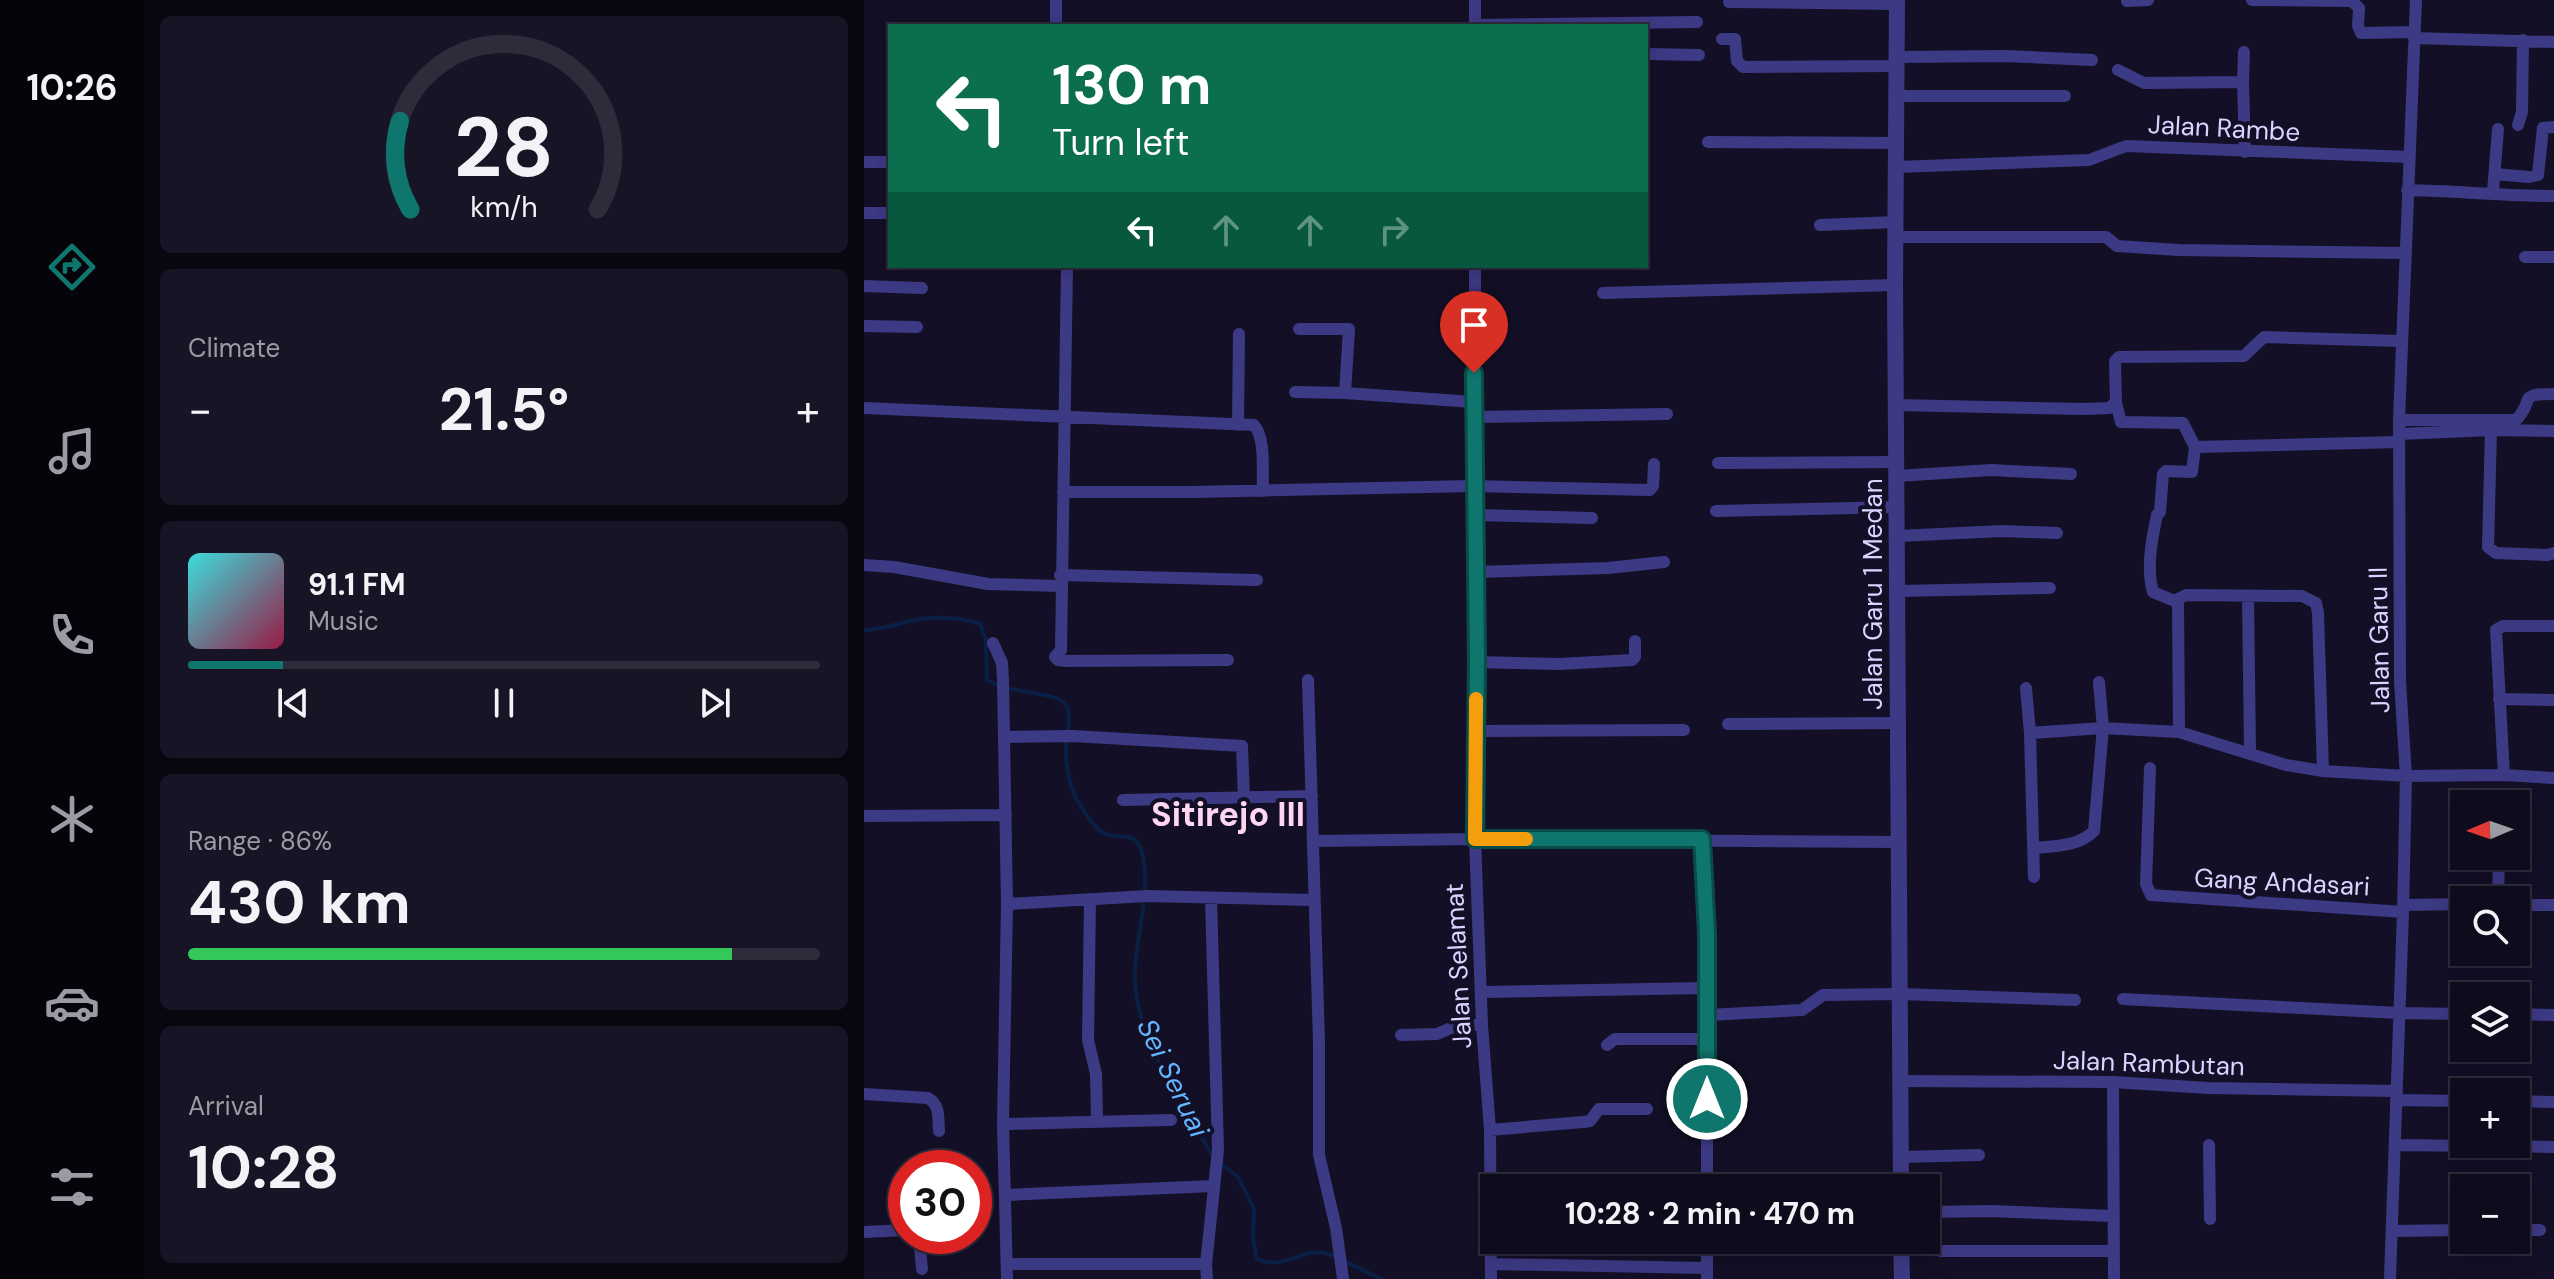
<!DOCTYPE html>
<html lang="en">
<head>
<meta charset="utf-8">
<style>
	:root { --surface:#0e0b1c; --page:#171425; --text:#f1f3f6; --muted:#9b9ba3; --line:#2e2b3b; --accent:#0f766e }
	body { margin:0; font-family:"DM Sans",sans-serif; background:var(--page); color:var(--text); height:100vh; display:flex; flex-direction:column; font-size:30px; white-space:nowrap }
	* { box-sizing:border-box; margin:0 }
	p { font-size:26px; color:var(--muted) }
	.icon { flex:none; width:44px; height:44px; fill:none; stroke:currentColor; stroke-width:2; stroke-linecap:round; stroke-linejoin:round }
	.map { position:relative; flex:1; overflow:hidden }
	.sheet { display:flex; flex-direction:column; gap:16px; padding:16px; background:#08060f; width:720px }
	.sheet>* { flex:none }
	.guide { position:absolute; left:24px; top:24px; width:760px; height:244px; border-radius:0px; box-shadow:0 4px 20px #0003,0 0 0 2px var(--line); background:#0b6e4f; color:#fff; overflow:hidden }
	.needle { width:52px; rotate:268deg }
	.tools { position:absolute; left:1586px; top:790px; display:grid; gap:16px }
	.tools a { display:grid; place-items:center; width:80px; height:80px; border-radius:0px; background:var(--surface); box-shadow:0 4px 20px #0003,0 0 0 2px var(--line); font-size:40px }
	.speed { position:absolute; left:24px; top:1150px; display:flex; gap:16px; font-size:40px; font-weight:700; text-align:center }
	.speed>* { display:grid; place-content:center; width:104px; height:104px; border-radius:50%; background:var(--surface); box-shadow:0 4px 20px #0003,0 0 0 2px var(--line); line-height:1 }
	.speed .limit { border:12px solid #d22; background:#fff; color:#111 }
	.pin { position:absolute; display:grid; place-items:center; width:68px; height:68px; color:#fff; margin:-82px -34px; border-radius:50% 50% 50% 0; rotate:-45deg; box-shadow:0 0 8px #0007 }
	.pin .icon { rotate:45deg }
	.me { position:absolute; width:88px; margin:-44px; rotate:0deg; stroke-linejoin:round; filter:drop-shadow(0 0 6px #0008) }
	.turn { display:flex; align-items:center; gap:28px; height:168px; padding:0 32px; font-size:36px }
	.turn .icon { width:104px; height:104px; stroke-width:2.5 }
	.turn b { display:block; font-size:56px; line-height:68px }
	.lanes { display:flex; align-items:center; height:76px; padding:0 32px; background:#0003; justify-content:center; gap:40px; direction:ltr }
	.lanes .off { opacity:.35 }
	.big { font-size:60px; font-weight:700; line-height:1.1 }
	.sheet .tile { flex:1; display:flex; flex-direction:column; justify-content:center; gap:12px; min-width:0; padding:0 28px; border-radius:12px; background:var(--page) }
	.sheet .dial { align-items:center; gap:0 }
	.dial svg { height:208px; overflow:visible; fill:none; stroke:var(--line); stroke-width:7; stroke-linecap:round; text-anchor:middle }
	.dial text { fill:var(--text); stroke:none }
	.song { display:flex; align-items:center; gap:24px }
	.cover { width:96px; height:96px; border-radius:12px; background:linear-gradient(135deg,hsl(180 70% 55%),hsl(340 70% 35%)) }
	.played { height:8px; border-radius:4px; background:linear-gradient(90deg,var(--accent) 15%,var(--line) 15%) }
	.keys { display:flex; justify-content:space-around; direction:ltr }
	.heat { display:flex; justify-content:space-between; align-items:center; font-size:44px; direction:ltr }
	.charge { height:12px; border-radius:6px; background:linear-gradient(90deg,#34c759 86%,var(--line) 0) }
	.trip { position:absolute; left:616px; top:1174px; width:460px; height:80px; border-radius:0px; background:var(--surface); box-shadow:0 4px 20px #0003,0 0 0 2px var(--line); font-weight:700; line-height:80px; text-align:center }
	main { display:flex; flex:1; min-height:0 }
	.tabs { display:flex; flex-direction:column; width:144px; justify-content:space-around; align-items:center; background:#06040b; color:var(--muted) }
	.tabs .icon { width:56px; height:56px }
	.tabs .active { color:var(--accent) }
	.tabs b { font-size:36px; color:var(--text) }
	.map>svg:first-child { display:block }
</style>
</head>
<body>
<main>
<nav class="tabs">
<b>10:26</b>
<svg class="icon active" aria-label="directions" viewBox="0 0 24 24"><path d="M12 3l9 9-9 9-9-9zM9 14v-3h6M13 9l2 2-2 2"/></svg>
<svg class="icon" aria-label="music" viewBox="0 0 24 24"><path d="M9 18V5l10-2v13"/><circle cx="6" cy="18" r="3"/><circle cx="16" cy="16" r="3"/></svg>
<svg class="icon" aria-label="phone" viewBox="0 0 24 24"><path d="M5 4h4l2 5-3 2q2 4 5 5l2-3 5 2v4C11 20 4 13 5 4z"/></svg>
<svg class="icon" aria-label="climate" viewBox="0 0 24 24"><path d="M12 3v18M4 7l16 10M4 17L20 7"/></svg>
<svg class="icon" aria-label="car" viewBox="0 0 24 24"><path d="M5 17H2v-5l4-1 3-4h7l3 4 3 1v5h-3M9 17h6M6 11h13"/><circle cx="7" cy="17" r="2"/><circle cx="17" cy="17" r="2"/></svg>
<svg class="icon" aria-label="filters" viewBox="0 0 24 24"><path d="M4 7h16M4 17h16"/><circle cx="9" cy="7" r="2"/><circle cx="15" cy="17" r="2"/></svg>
</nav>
<section class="sheet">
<div class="tile dial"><svg viewBox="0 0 100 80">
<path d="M14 69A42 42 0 1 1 86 69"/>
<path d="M14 69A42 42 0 0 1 10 35" stroke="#0f766e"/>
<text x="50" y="56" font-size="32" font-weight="700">28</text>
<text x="50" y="72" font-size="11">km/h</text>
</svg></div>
<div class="tile"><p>Climate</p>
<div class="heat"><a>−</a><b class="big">21.5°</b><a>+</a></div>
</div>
<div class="tile">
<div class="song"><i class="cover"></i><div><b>91.1 FM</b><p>Music</p></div></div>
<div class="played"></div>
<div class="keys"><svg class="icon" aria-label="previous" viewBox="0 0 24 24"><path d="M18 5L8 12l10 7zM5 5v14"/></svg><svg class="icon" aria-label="pause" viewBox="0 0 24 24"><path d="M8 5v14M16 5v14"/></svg><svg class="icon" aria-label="next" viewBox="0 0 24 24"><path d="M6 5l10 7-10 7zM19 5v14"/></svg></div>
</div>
<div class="tile"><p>Range · 86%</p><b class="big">430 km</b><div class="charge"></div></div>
<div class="tile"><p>Arrival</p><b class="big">10:28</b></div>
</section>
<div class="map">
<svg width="1690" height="1279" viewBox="0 0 1690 1279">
	<rect width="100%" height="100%" fill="#130f26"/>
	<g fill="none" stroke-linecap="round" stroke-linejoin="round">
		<path stroke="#0a1f44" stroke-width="4" d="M0,630C14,630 25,626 38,623C63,616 93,616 116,624L122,640L123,679C141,695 193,690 202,705C209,716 201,739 202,753C202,765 204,777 208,789C211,799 229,827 239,833C252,840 269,831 276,847C289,875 273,937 271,968C268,1027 305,1082 334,1130C339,1139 343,1148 349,1156
			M355,1162L374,1177L390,1209L389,1239L393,1259C421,1273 442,1241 472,1257
			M480,1261L518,1279"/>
		<path stroke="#3d3a85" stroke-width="12" d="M192,0V26
			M611,0V26
			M1388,0L1488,1L1495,8L1494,26L1497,33L1550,32
			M1263,1L1284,0
			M865,2L1033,4
			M611,25L833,22
			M1550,38L1690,42
			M858,39H871L873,61L879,67L1032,66
			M782,54L835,55
			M1033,57L1142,56L1228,60
			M1254,70L1280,83L1379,82L1381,152
			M1379,82L1380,52
			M1032,96H1201
			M1654,125L1658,112L1659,40
			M844,142L1031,143
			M0,162H26
			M1032,167L1225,160L1262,146L1545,157
			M1631,174L1665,177L1674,175L1679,128L1690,127
			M1543,190C1593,191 1641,196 1690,196
			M1629,192L1634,129
			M0,213H26
			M956,225L1032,222
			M1031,237H1242L1253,246L1314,250L1541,253
			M1661,257H1690
			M203,266L197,650L191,657L194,660L202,661L364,660
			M611,266V839L618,1025L626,1130L627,1279
			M0,286L58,288
			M739,293L1031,285
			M0,326L53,327
			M435,329H485L481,393L609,402
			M431,392L481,393
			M1032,405L1221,409L1245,408L1252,403
			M0,408L390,425C402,438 398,473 399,491
			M610,417L803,414
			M1535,420H1652C1672,400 1651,394 1690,394
			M374,425L375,334
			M1627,430L1624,547L1632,553L1683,555L1690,553
			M1535,434L1627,430L1690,431
			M1331,447L1535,442
			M854,463L1033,462
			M1033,476L1127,470L1207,474
			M199,492H329L609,486L786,490L789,486L790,464
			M852,511L1033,507
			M611,515L728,518
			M1034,536L1138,531L1193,533
			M0,565L30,567L124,584L196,586
			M611,572L744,568L800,562
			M196,575L393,580
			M1034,591L1186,588
			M1384,597L1386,752
			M1313,602L1289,592C1282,569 1288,538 1293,515L1296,512L1299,474L1302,471L1328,472L1331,447L1319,423L1257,422L1252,403L1251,361L1255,357L1380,356L1400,337L1538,341
			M129,643L138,663L139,681L143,904L139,1124L143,1279
			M613,662L696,664L768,660L771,657V641
			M444,680L455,1042V1155L472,1228L479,1279
			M1162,688L1166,733L1170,877
			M1635,699L1690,700
			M864,724L1033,723
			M612,731L820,730
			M1315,732L1314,599L1322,595L1438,596L1452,603L1454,613L1459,771
			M1166,733L1239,728L1315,732L1422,765L1459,771L1542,776L1640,775L1690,778
			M140,737L209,736L378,746L380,798
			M1286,768L1282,884L1287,895L1539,912
			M1640,775L1632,630L1639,626H1690
			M259,800L448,796
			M0,816L142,815
			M838,839L843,933V1188
			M449,841L611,839L1035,842
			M1169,848C1190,846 1214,847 1230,831L1239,728L1235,682
			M226,899L224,1040L232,1074L233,1120
			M1634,900L1635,856
			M143,904L284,896L450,900
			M1539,905L1600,904
			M1652,905H1690
			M618,992L842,988
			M1259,999L1535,1013L1600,1014
			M1652,1014L1690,1015
			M843,1015L938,1010L959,995L1036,994L1211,1000
			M537,1035L573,1034L594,1025H618
			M743,1045L751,1039H843
			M1036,1081L1249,1082L1344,1088L1533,1091
			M1249,1082L1250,1279
			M0,1094L64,1098C76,1105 74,1117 75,1131
			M1532,1100L1600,1101
			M1652,1101L1690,1102
			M139,1124L307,1120
			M626,1130L719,1122L726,1121L735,1109H783
			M1345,1145L1346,1219
			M1531,1145L1690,1147
			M1037,1157L1115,1155
			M142,1195L349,1186
			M1062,1212L1127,1211L1249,1216
			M1652,1230H1676
			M1528,1231L1600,1230
			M0,1232L42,1230
			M55,1236L58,1269
			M843,1240V1279
			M1077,1251H1250
			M143,1264H342
			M627,1264L843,1268
			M343,1279L342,1264L354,1150L347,898
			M1526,1279L1539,912L1542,776L1536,681L1535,420L1552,0"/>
		<path stroke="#3d3a85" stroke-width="16" d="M1033,0L1031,285L1037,1188
			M1037,1240L1038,1279"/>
	</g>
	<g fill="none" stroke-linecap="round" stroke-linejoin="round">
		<g stroke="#0a4d48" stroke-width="20">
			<path id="route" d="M610,373L613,662L611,839H838L843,933V1099"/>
		</g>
		<use href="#route" stroke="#0f766e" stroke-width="14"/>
		<path stroke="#f59e0b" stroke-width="14" d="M612,699L611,839H662"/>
	</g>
	<g text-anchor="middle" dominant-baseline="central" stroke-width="8" stroke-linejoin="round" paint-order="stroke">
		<g font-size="26" fill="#d9d4ff" stroke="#130f26">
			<text transform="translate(1360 128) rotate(3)">Jalan Rambe</text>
			<text transform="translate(1009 594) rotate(-90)">Jalan Garu 1 Medan</text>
			<text transform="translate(1515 640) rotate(-91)">Jalan Garu II</text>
			<text transform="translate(1418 882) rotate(3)">Gang Andasari</text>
			<text transform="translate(594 966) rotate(-93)">Jalan Selamat</text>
			<text transform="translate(1285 1063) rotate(2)">Jalan Rambutan</text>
		</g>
		<g font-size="28" font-style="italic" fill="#62b6ff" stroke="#130f26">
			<text transform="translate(309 1078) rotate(64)">Sei Seruai</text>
		</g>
		<g font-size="34" font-weight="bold" fill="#ffd6f0" stroke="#130f26">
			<text x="364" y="814">Sitirejo III</text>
		</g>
	</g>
</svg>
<div class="tools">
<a><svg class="needle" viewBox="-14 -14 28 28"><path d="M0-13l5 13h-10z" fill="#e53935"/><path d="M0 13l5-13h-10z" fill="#9b9ba3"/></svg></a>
<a><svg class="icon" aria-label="search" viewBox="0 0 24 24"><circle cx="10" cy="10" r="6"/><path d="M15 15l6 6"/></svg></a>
<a><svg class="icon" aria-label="layers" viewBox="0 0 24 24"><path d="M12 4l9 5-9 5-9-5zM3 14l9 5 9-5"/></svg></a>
<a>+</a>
<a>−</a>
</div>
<div class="speed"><div class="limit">30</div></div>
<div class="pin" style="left:610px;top:373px;background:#d93025"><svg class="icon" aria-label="arrive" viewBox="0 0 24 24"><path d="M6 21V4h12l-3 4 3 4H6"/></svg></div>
<svg class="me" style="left:843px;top:1099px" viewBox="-20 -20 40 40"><circle r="17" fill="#0f766e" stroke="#fff" stroke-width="3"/><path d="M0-11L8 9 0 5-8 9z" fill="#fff"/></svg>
<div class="trip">10:28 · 2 min · 470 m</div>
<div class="guide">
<div class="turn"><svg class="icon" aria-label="left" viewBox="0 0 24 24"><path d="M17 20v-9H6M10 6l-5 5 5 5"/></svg><div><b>130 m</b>Turn left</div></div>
<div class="lanes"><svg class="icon" aria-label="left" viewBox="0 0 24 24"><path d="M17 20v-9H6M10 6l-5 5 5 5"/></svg><svg class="icon off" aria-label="ahead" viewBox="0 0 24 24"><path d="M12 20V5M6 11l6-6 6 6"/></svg><svg class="icon off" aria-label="ahead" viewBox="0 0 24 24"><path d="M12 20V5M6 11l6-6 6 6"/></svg><svg class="icon off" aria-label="right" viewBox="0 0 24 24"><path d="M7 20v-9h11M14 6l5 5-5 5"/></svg></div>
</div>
</div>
</main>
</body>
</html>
